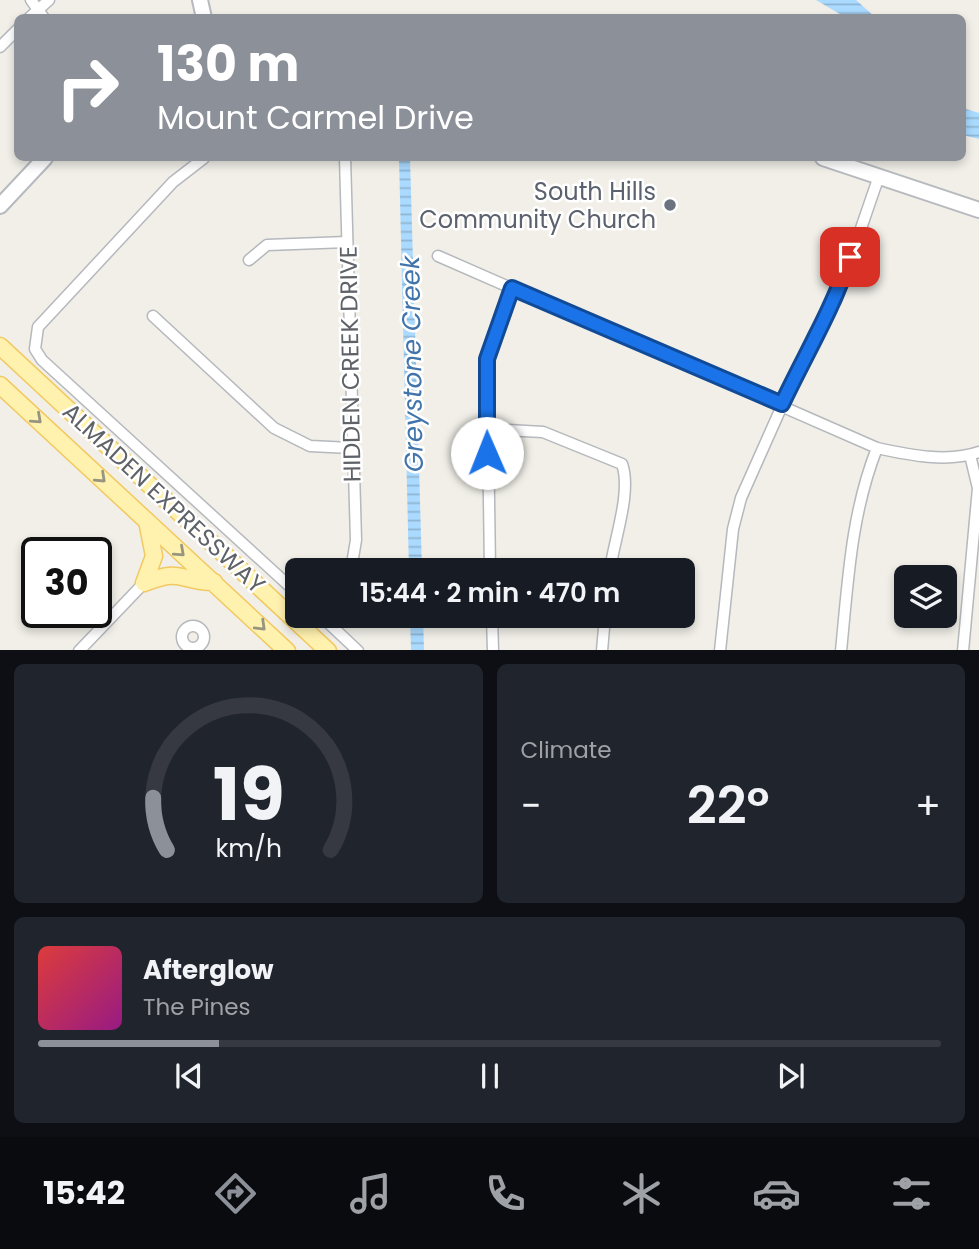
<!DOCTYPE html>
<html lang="en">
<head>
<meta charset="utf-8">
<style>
	:root { --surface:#171b24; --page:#20242c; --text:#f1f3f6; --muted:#9ea1a6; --line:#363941; --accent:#8c9099 }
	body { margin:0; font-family:Poppins,sans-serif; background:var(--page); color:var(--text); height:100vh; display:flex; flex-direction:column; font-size:26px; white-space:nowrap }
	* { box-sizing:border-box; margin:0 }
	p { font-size:23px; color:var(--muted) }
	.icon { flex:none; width:38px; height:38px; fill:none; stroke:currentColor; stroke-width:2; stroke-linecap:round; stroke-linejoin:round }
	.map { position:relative; height:650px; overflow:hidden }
	.details { display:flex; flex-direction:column; gap:14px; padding:14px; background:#0d0f14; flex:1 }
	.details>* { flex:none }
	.top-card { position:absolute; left:14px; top:14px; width:952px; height:147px; border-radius:10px; box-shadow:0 4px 10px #0003; background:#8c9099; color:#fff; overflow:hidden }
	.fabs { position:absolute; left:894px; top:565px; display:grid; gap:14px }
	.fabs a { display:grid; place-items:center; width:63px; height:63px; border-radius:10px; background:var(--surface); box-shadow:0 4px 10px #0003; font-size:35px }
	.speed { position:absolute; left:21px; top:537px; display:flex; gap:14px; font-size:35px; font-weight:700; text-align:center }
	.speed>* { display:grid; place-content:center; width:91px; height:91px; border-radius:50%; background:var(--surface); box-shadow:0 4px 10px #0003; line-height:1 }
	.speed .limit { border:4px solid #111; border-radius:10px; background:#fff; color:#111 }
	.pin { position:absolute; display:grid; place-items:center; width:60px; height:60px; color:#fff; margin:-30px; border-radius:14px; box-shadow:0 4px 10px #0006 }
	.me { position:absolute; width:77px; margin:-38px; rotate:359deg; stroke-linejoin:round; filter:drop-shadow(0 0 5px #0008) }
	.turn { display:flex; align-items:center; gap:24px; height:147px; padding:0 28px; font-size:32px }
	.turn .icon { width:91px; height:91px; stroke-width:2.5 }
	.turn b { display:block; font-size:49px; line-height:60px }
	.big { font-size:52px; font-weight:600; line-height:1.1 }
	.details .widget { flex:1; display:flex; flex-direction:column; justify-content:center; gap:10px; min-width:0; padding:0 24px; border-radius:10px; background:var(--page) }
	.details .dial { align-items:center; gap:0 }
	.dial svg { height:182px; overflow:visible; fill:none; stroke:var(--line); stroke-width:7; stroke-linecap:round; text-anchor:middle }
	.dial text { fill:var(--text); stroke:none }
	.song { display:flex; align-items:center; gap:21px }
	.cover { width:84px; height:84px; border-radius:10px; background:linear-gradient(135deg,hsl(0 70% 55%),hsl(310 70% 35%)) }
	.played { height:7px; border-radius:4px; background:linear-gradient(90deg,var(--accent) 20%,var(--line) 20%) }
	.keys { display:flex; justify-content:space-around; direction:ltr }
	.heat { display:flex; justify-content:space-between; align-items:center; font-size:38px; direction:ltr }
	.details .tiles { flex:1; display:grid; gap:14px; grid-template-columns:1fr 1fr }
	.widget:last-child { grid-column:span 2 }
	.trip { position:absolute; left:285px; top:558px; width:410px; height:70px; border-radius:10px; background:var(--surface); box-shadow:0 4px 10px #0003; font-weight:600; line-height:70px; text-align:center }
	.menu { display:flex; height:112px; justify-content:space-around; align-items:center; background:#090b0e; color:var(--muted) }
	.menu .icon { width:49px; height:49px }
	.menu .on { color:var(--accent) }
	.menu b { font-size:32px; color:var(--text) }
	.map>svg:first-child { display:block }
</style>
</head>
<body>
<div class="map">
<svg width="979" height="651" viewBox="0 0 979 651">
	<defs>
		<pattern id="water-rules" width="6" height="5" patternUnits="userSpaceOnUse" patternTransform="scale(1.75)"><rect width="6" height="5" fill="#aadaff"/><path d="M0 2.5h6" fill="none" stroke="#8eb4d2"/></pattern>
	</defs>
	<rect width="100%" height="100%" fill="#f1efe8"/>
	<path fill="url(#water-rules)" d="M816,0H856L875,17H845Z
		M963,108L979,113V139L963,135Z
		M399,158H410L422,570H409Z
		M410,616H423L424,650H411Z"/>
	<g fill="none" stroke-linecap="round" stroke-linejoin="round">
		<g stroke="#b5b8bc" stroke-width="13">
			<path id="street" d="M31,0L44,18
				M29,18L49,0
				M0,47L18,29
				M204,158L173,182L38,327L35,349L42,360L298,594
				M345,158L356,540L351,570
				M438,256L877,448C909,455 948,463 979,452
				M249,260L267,245L347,242
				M153,316L274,428L310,446L351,448
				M487,429L543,432L622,464C632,492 614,540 610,570
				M490,570L487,359L512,287
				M321,616L358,651
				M492,616L493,651
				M182 637a11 11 0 1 1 22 0a11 11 0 1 1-22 0Z
				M79,651L144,583
				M602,651L605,616
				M720,651L733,529L741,498L814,334L836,301L879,176
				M841,651C848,581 851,514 877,448
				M963,651L978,488L970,455"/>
		</g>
		<g stroke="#b6babf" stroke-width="18">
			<path id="secondary" d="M200,0L204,18
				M823,158L979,210
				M0,206L45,158"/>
		</g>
		<g stroke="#f2c960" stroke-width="19">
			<path id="primary" d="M0,346L328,651
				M0,385L287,651
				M144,583C184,567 179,582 214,582
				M144,583L154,556L147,521"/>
		</g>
		<use href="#street" stroke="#fff" stroke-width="10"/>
		<use href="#secondary" stroke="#fff" stroke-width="14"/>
		<use href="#primary" stroke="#fff2af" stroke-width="16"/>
	</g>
	<defs><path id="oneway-chevron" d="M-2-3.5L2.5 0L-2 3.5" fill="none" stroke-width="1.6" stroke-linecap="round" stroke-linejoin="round" transform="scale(1.75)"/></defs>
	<g stroke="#979581">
		<use href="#oneway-chevron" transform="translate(37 419) rotate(42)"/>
		<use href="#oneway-chevron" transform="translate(101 478) rotate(43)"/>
		<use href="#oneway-chevron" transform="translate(180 552) rotate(42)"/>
		<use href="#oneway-chevron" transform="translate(261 626) rotate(44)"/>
	</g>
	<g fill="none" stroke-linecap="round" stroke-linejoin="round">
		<g stroke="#114b97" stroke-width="18">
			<path id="route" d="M487,453V359L512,288L782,404C805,355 833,309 850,257"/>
		</g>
		<use href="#route" stroke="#1a73e8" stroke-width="12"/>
	</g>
	<circle fill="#6b7280" stroke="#fff" stroke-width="2.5" cx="670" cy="205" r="7"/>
	<g text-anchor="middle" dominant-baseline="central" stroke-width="5" stroke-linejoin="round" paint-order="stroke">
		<g font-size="24" fill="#5b616d" stroke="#fff" text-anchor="end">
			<text x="656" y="191">South Hills<tspan x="656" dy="28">Community Church</tspan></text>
		</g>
		<g font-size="24" fill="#5f6368" stroke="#fff">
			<text transform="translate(350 364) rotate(-91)">HIDDEN CREEK DRIVE</text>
			<text transform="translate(164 498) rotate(43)">ALMADEN EXPRESSWAY</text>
		</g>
		<g font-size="26" font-style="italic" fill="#4174aa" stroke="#fff">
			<text transform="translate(412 364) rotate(-91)">Greystone Creek</text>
		</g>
	</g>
</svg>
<div class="fabs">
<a><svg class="icon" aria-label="layers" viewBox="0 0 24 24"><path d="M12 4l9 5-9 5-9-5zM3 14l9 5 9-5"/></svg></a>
</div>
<div class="speed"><div class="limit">30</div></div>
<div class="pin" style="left:850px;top:257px;background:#d93025"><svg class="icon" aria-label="arrive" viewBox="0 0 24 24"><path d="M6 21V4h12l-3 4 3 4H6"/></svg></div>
<svg class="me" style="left:487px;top:453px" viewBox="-20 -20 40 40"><circle r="19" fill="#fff"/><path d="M0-13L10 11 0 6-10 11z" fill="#1a73e8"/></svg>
<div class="trip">15:44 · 2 min · 470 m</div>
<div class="top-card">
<div class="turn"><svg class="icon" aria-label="right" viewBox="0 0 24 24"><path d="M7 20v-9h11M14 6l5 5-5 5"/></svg><div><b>130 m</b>Mount Carmel Drive</div></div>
</div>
</div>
<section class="details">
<div class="tiles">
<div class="widget dial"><svg viewBox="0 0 100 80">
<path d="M14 69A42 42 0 1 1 86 69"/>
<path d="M14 69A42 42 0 0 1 8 46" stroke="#8c9099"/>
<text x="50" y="56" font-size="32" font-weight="700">19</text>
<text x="50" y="72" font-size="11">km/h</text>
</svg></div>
<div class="widget"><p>Climate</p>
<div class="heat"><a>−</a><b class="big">22°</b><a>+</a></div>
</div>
<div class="widget">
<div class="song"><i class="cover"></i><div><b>Afterglow</b><p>The Pines</p></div></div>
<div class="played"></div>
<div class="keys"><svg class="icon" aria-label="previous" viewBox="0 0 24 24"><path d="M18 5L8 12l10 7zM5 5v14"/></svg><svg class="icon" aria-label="pause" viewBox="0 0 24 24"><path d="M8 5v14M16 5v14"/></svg><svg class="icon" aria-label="next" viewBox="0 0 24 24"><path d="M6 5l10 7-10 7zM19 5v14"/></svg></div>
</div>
</div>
</section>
<nav class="menu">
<b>15:42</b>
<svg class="icon on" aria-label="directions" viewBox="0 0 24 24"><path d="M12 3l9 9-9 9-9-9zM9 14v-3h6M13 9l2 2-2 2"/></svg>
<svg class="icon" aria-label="music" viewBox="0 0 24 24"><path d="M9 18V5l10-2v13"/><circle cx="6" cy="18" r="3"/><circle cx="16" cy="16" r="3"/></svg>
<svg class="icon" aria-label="phone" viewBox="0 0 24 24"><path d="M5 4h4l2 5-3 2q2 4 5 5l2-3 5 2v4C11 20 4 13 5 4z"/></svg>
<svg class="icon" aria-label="climate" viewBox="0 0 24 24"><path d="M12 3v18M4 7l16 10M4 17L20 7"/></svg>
<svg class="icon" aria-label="car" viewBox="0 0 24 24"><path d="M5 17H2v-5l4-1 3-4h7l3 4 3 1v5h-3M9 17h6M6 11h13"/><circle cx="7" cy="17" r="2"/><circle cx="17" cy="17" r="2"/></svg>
<svg class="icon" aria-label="filters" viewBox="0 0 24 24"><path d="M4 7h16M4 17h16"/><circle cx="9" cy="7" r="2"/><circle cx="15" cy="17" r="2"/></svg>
</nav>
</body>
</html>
